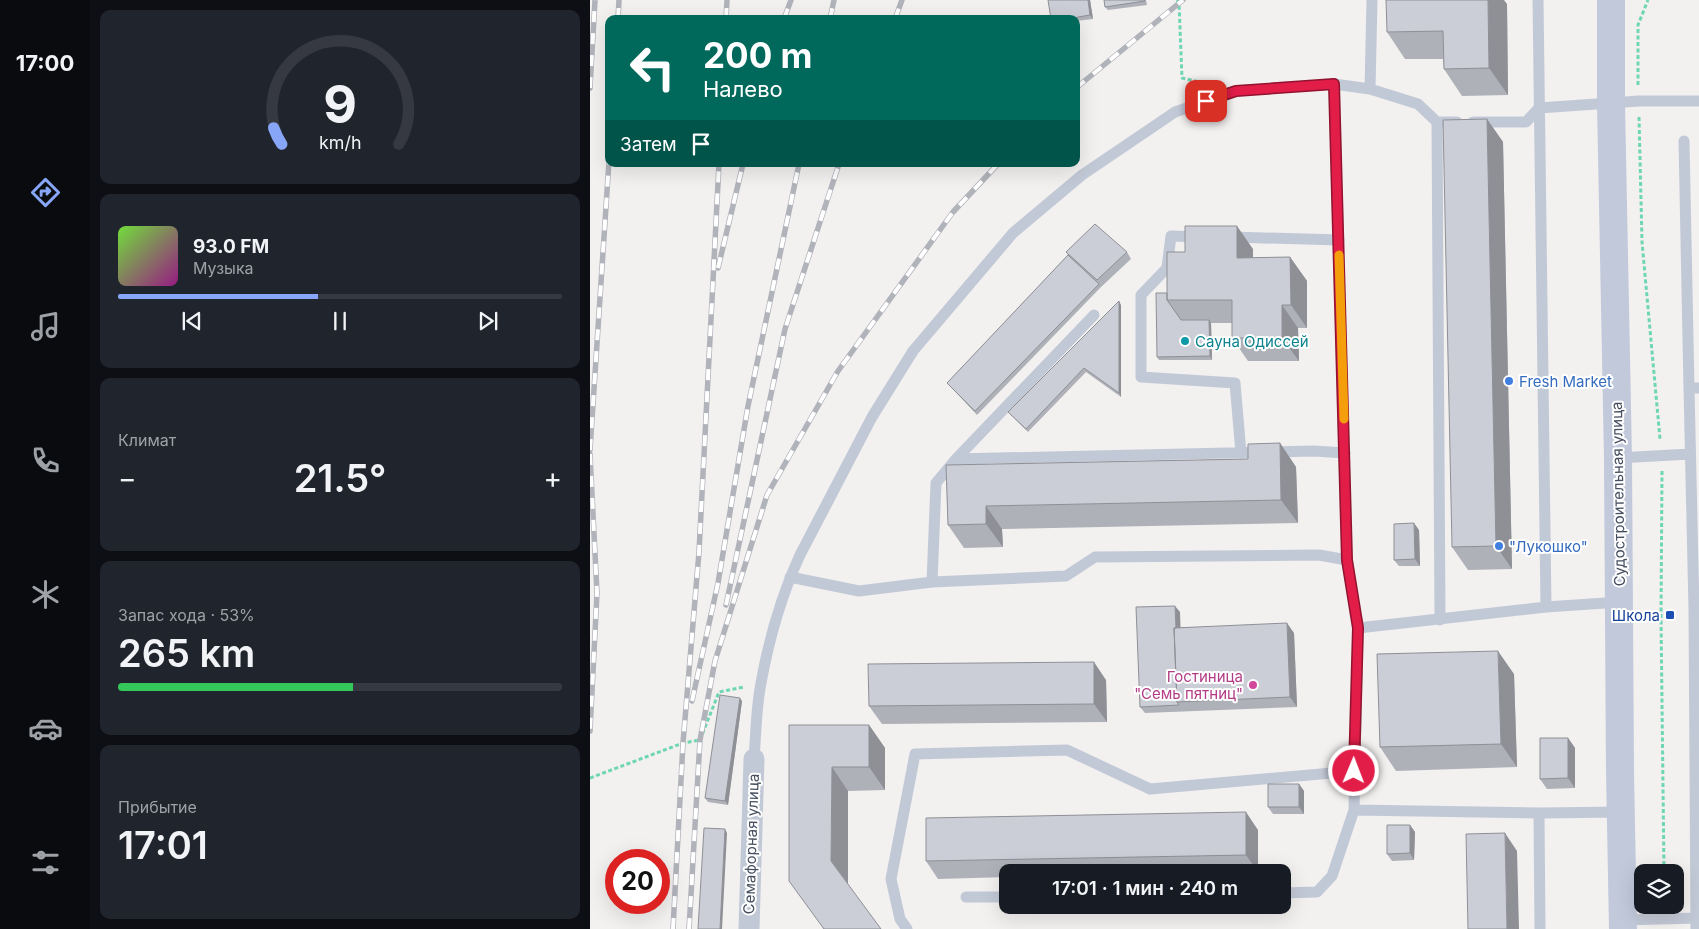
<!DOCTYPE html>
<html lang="ru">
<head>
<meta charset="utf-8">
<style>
	:root { --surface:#171b24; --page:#20242c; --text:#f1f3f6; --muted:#9ea1a6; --line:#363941; --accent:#87a6f7 }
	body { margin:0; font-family:Inter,sans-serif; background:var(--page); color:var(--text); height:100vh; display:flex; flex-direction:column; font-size:19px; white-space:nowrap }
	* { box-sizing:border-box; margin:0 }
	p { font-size:16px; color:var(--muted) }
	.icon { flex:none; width:28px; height:28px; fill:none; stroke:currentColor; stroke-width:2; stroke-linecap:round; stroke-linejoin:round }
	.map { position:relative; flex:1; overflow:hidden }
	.sheet { display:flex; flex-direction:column; gap:10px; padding:10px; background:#0d0f14; width:500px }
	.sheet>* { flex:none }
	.top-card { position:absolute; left:15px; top:15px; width:475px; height:152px; border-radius:10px; box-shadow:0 5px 20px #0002; background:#00695c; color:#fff; overflow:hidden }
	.tools { position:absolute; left:1044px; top:864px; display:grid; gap:10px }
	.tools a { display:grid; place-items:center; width:50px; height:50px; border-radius:10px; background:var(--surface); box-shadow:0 5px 20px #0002; font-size:25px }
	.speed { position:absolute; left:15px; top:849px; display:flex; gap:10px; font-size:25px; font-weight:700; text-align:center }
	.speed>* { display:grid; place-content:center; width:65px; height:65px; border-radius:50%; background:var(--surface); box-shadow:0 5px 20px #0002; line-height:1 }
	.speed .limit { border:8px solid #d22; background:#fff; color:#111 }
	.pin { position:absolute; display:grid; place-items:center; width:42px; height:42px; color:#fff; margin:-21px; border-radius:10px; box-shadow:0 2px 8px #0006 }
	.me { position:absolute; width:55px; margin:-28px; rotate:1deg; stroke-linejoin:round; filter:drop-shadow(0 0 4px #0008) }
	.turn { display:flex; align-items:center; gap:18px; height:105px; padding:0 15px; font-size:22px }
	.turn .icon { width:65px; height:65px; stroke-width:2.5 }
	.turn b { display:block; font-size:35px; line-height:42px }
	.then { display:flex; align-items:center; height:48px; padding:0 15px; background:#0003; gap:10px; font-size:19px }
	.big { font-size:38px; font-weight:600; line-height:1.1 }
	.sheet .card { flex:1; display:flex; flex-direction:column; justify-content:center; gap:8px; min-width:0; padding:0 18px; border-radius:10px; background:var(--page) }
	.sheet .dial { align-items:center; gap:0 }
	.dial svg { height:130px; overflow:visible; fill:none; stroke:var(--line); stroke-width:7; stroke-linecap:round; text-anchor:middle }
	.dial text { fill:var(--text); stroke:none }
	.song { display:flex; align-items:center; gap:15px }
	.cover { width:60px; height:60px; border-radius:8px; background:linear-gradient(135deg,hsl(100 70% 55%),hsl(310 70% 35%)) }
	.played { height:5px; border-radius:2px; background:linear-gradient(90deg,var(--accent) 45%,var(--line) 45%) }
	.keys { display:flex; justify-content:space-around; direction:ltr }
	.heat { display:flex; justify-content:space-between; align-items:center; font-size:28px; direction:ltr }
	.charge { height:8px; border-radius:4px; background:linear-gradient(90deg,#34c759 53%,var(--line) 0) }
	.trip { position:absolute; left:409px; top:864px; width:292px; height:50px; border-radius:10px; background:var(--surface); box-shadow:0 5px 20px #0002; font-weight:600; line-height:50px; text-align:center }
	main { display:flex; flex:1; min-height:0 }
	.tabs { display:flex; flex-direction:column; width:90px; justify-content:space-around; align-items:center; background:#090b0e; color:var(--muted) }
	.tabs .icon { width:35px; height:35px }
	.tabs .current { color:var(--accent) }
	.tabs b { font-size:22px; color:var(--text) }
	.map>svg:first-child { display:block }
</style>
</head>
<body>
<main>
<nav class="tabs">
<b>17:00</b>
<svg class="icon current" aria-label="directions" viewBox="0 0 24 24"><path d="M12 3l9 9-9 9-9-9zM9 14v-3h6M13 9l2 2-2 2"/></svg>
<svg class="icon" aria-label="music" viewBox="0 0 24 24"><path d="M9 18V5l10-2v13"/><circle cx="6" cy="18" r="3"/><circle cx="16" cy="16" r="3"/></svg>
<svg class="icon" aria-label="phone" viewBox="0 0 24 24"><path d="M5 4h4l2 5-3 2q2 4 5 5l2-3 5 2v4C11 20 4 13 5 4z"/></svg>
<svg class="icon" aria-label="climate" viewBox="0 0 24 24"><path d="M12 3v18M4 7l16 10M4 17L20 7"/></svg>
<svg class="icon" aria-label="car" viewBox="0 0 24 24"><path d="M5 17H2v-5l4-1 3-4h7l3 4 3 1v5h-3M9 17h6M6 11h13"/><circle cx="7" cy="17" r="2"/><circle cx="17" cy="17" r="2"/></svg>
<svg class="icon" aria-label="filters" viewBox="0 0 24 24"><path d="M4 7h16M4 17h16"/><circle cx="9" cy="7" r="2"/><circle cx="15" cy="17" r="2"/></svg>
</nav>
<section class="sheet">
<div class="card dial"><svg viewBox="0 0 100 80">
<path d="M14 69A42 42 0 1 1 86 69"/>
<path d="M14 69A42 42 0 0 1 9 59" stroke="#87a6f7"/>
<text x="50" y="56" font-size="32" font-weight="700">9</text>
<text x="50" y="72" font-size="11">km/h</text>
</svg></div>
<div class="card">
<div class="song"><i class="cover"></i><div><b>93.0 FM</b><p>Музыка</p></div></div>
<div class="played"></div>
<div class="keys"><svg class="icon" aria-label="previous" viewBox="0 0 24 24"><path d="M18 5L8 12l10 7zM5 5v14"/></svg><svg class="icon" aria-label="pause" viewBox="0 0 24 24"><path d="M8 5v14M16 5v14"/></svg><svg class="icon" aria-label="next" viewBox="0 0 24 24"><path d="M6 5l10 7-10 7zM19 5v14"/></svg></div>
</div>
<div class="card"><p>Климат</p>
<div class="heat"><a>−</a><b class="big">21.5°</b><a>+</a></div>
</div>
<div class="card"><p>Запас хода · 53%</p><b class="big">265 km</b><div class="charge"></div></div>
<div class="card"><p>Прибытие</p><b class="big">17:01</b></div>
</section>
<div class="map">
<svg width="1109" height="929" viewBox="0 0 1109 929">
	<rect width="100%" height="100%" fill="#f3f0f0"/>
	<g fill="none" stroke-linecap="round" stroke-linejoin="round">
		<path stroke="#6ed6b4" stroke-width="3" stroke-dasharray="4 2.5" stroke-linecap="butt" d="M587,0L589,3L592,78L614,83
			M1048,85V25L1058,0
			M1049,117L1052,242L1070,439
			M1072,471L1071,617L1074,872
			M0,778L93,743L110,740L129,692L154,687"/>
		<path stroke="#c2c9d6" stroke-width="11" d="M948,0L956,607
			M780,89L782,0
			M847,122L850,620
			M883,122H936L949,108L1049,101H1109
			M1094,141L1099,388
			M610,237L581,236L577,268L551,295V377L645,383L651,453
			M641,237L749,240
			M1028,458L1100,454
			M366,459L504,315
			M200,577L269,591L342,582L346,483L366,459L724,451L755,453
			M342,582L476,576L505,557L729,555L757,560
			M768,628L956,607L1030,602
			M164,759C166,734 166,708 171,683C179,639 191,596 210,555L282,417L323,351L423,233L492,175L585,112L646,91L744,84L780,89L828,104L847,122H867
			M764,810L949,813L1031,812
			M949,813L950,929
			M692,893L727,892L742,876L764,810L768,628L757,560L744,84
			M376,897H418
			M1032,920L1109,918
			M317,929L310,919L301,879L325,754L477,750L560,789L764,771
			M1106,929L1104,610L1099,388H1109"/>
		<path stroke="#c2c9d6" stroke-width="21" d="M159,929L164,759"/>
		<path stroke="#c1c9db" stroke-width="28" d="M1021,0V104L1028,458L1030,772L1033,929"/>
		<g stroke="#b1b3bb" stroke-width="5.5">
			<path id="rail" d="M28,19L29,0
				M136,19L137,0
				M194,19L201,0
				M240,19L244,0
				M305,19L312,0
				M0,88L5,0
				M486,88L593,0
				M128,268L153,164
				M0,450L19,161
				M0,454L7,593L0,731
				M136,605L195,329L249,164
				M102,701L128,583L158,406L209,164
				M83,929L93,743L109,552L129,164
				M99,929L110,740L125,661L177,495L248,371L363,212L408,164"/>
		</g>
		<use href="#rail" stroke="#fff" stroke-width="4" stroke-dasharray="11" stroke-linecap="butt"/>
	</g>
	<path fill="#afb1b8" d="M500,0L503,19L486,21V19H461Z
		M514,0H556L557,5L518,10L515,7Z
		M917,4L918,95L872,96L854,69L853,59H815L797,32Z
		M897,119L913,142L922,569L878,570L862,547Z
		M663,249V258L700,257L717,281V328H708L709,361H658L642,338V323H621L622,360H569L567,357L577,293L595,252Z
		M476,252H537L541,259L511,287L387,415L357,383L478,255Z
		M531,305V397L496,372L438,432L418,412Z
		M690,443L706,467L708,523L412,529L413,547L374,548L358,525L356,465L658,459Z
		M829,530L830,566H809L804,560Z
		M590,612V627L704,633L707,707L555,713L550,707Z
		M924,674L927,767L806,771L790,747Z
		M516,680L517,722L292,724L279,706Z
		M152,701L138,805L118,802L115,798Z
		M199,725H279L295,748V790L258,791L233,929Z
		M978,738L985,748V788L957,789L950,779Z
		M709,784L714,791V814H683L678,807Z
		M820,825L825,832L824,860L802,861L797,854Z
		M668,830V872H418V877L348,879L336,861Z"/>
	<path fill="#8e9096" d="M498,0H500L503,19L500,15Z
		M898,0H914L917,4L918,95L899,68Z
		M897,119L913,142L922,569L906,546Z
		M647,226L663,249V281L647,258Z
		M700,257L717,281V328L701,305Z
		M529,301L531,305V397L529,393Z
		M692,305L708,328L709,361L692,338Z
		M619,320L621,323L622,360L620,356Z
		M690,443L706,467L708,523L691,500Z
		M396,506L412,529L413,547L396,524Z
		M824,523L829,530L830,566L825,559Z
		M585,606L590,612L593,701H589Z
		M697,623L704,633L707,707L700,697Z
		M908,651L924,674L927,767L911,744Z
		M504,662L516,680L517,722L504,704Z
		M150,698L152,701L138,805L135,801Z
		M279,725L295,748V790L279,767Z
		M978,738L985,748V788L978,778Z
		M242,767L258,791V884L241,861Z
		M709,784L714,791V814L709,807Z
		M656,812L668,830V872L656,855Z
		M820,825L825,832L824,860L820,853Z
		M135,829L137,833L132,929H130Z
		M915,833L927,851L929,929H917Z"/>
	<path fill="#cbced6" stroke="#8e9096" d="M458,0H498L500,15L477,19H461Z
		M514,0H554L555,1L515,7Z
		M796,0H898L899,68L854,69L853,31L797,32Z
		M897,119L906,546L862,547L853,120Z
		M505,224L537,252L507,280L476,252Z
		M595,226H647V258L700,257L701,305H692V338H642V300H577V252H595Z
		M478,255L509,284L385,411L357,383Z
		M566,293H577V300L591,320H619L620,356L567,357Z
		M529,301V393L494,368L436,429L418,412Z
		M690,443L691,500L396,506V524L358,525L356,465L658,459V444Z
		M824,523L825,559L804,560V524Z
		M585,606L586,628H584L587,702L589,705L550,707L546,607Z
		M697,623L700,697L587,702L584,628Z
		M908,651L911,744L790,747L787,654Z
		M504,662V704L279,706L278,664Z
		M130,695L150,698L135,801L115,798Z
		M199,725H279V767H242L241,861L291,929H234L199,881Z
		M950,738H978V778L950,779Z
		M678,784H709V807H678Z
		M656,812V855L336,861V818Z
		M797,825H820V853L797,854Z
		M114,828L135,829L130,929H108Z
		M915,833L917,929H878L876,834Z"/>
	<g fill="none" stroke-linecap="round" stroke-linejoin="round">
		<g stroke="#92132f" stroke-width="12">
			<path id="route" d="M616,101L646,91L744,84L757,560L768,628L764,771"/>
		</g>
		<use href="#route" stroke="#e11d48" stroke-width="9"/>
		<path stroke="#f59e0b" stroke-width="9" d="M749,255L754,419"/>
	</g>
	<circle fill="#0f9aa8" stroke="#fff" stroke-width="2" cx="595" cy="341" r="5"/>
	<g fill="#3f7fe0" stroke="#fff" stroke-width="2">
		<circle cx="919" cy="381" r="5"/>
		<circle cx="909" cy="546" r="5"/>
	</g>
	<rect fill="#1a4fb4" stroke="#fff" stroke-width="2" x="1075" y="610" width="10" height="10" rx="2.5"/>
	<circle fill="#d1479c" stroke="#fff" stroke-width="2" cx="663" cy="685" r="5"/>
	<g text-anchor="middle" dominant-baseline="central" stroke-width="4" stroke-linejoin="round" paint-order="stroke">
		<g font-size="15" fill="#0d838f" stroke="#fff" text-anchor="start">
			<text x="605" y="341">Сауна Одиссей</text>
		</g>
		<g font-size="15" fill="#366cbe" stroke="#fff" text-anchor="start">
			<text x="929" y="381">Fresh Market</text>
			<text x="919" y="546">"Лукошко"</text>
		</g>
		<g font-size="15" fill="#464f60" stroke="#fff">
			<text transform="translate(1028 494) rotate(-91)">Судостроительная улица</text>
			<text transform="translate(161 844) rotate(-88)">Семафорная улица</text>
		</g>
		<g font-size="15" fill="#164399" stroke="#fff" text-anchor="end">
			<text x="1070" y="615">Школа</text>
		</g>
		<g font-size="15" fill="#b23c85" stroke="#fff" text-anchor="end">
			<text x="653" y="676">Гостиница<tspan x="653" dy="17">"Семь пятниц"</tspan></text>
		</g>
	</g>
</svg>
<div class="tools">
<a><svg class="icon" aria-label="layers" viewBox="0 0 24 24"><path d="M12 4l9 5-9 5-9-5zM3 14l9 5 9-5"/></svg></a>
</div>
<div class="speed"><div class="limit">20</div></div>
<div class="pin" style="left:616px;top:101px;background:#d93025"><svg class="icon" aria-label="arrive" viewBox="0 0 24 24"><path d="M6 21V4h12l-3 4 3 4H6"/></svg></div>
<svg class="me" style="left:764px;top:771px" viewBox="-20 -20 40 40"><circle r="17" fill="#e11d48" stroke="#fff" stroke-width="3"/><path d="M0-11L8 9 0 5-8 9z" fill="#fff"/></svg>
<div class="trip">17:01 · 1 мин · 240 m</div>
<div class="top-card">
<div class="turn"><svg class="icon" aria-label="left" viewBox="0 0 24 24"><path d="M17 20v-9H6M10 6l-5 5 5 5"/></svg><div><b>200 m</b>Налево</div></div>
<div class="then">Затем<svg class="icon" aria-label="arrive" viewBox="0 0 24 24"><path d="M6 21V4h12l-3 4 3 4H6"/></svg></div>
</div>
</div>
</main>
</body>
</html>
